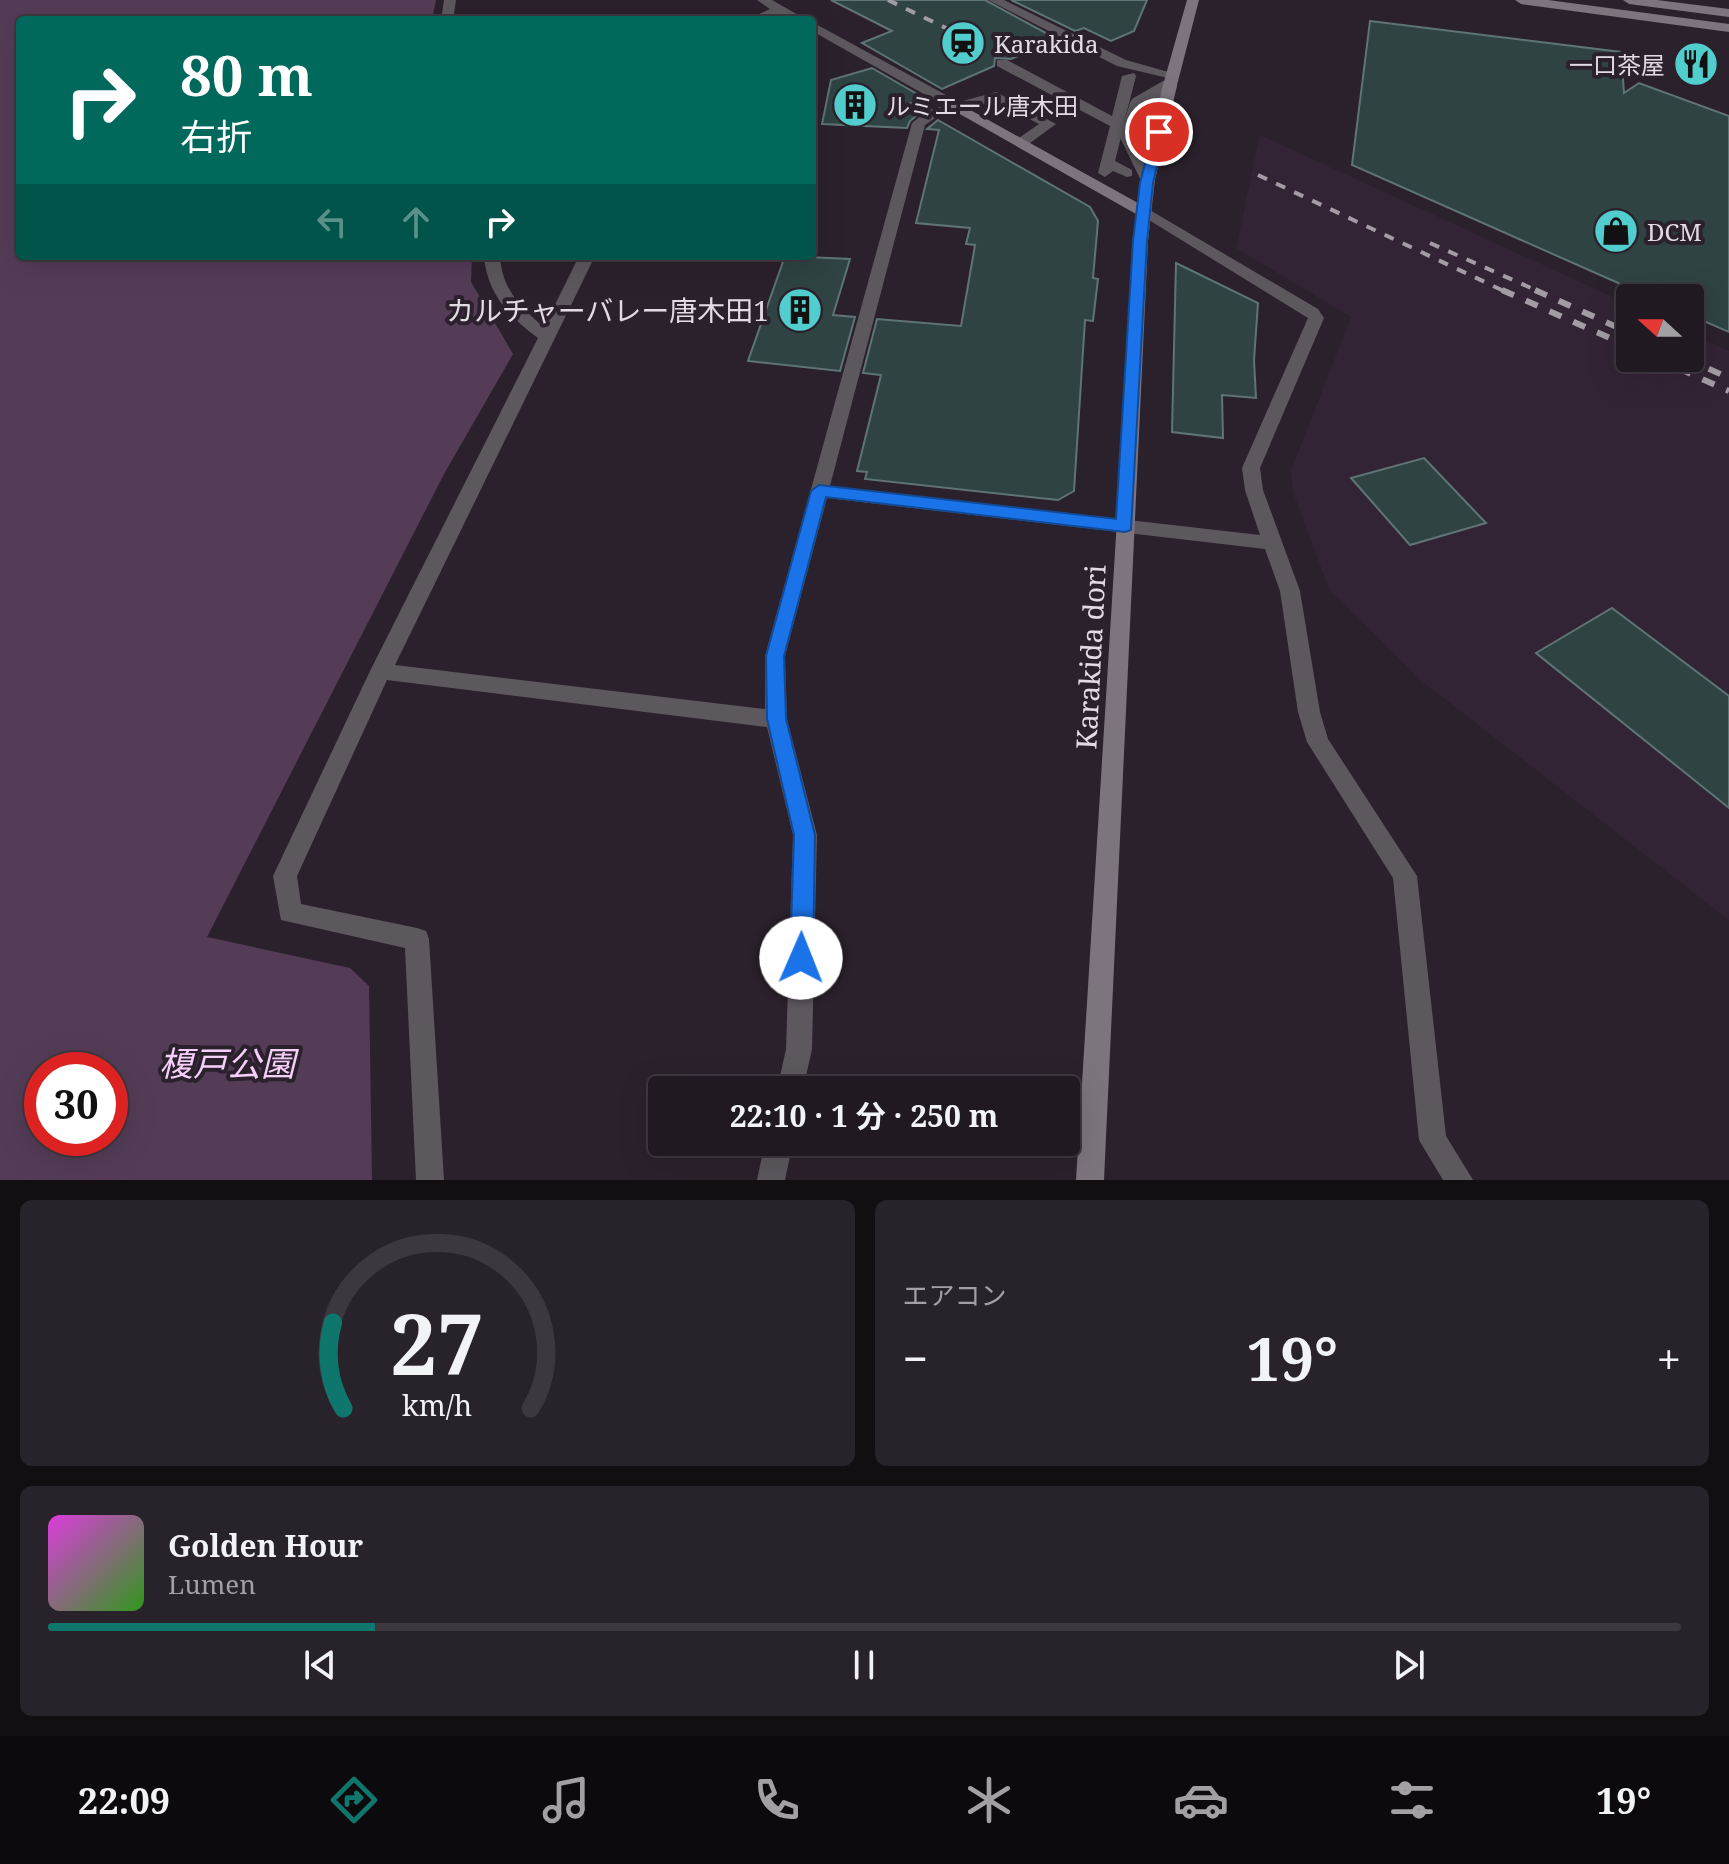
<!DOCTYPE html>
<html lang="ja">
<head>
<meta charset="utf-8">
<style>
	:root { --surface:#201921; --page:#28222a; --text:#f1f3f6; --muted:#a2a0a5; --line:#3d383f; --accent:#0f766e }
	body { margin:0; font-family:"Noto Serif","Noto Sans JP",serif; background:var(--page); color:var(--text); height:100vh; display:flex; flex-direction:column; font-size:30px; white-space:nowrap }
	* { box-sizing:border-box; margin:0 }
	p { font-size:26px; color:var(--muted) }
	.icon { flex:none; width:44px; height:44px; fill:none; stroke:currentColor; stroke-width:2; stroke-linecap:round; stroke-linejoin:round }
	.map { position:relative; height:1180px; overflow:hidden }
	.details { display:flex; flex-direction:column; gap:20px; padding:20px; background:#120e12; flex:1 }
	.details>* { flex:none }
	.top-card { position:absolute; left:16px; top:16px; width:800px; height:244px; border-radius:8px; box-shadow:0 8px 32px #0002,0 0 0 2px var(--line); background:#00695c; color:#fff; overflow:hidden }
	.needle { width:52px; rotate:291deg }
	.tools { position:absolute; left:1616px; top:284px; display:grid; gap:16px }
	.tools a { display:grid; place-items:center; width:88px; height:88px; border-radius:8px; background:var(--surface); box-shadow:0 8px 32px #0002,0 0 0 2px var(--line); font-size:40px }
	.speed { position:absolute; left:24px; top:1052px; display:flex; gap:16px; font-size:40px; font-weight:700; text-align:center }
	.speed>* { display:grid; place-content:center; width:104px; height:104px; border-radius:50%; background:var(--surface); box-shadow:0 8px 32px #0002,0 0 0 2px var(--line); line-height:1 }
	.speed .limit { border:12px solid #d22; background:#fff; color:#111 }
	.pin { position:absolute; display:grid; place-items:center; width:68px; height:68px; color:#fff; margin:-34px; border:4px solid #fff; border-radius:50%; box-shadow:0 2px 8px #0007 }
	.me { position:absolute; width:88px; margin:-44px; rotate:1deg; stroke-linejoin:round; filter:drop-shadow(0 0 6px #0008) }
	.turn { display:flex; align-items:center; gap:28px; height:168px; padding:0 32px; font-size:36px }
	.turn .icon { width:104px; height:104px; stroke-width:2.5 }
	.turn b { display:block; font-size:56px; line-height:68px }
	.lanes { display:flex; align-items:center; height:76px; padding:0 32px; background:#0003; justify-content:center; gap:40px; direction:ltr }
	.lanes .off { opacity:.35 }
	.big { font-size:60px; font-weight:700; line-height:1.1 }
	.details .tile { flex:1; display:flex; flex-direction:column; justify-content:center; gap:12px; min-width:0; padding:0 28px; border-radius:12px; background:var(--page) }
	.details .dial { align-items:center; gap:0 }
	.dial svg { height:208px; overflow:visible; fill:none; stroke:var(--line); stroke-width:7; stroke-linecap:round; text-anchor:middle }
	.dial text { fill:var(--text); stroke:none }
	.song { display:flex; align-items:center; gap:24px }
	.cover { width:96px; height:96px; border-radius:12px; background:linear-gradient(135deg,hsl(300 70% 55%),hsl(110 70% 35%)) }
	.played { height:8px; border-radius:4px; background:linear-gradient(90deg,var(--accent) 20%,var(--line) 20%) }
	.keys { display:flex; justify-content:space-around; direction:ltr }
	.heat { display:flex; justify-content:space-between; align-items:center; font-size:44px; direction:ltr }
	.details .tiles { flex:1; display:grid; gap:20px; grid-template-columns:1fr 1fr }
	.tile:last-child { grid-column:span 2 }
	.trip { position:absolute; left:648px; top:1076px; width:432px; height:80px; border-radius:8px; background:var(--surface); box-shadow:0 8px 32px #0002,0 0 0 2px var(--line); font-weight:700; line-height:80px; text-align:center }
	.menu { display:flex; height:128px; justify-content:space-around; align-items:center; background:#0d0a0d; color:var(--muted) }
	.menu .icon { width:56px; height:56px }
	.menu .on { color:var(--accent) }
	.menu b { font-size:36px; color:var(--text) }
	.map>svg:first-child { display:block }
</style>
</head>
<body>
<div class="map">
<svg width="1729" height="1180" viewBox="0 0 1729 1180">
	<rect width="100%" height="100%" fill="#2b212c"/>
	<path fill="#332435" d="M1260,135L1630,305V358H1690V333L1729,351V920L1423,682L1329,589L1293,492L1291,471L1351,317L1236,248Z"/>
	<path fill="#543c57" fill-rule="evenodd" d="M0,0H436L432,20H20V256H472L471,282L513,354L444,474L207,937L350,968L369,986L372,1180H0ZM42,1070H110V1138H42Z"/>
	<path fill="#2f4343" stroke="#5f7474" stroke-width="2" d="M831,0H985L1057,39L1011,59L995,58L994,66L942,89L862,43L892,31Z
		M1011,0H1147L1134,31L1111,41L1084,28L1075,31Z
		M1370,21L1621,52L1624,93L1639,83L1729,116V332L1690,315V298H1652L1352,165Z
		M872,68L924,98L909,104L922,111L910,121L907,128L822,124L831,80Z
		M938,120L1090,207L1098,221L1093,278L1098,279L1093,321L1085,320L1074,491L1058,500L865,479L867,472L857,471L881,375L863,373L877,319L961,326L975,245L966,244L970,228L916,223L939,130L927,129Z
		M785,256L850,259L833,315L855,317L840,371L748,361Z
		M1176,263L1258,303L1254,360L1256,398L1222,395L1223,438L1172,432Z
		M1424,458L1486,523L1410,545L1351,478Z
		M1612,608L1729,696V808L1536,653Z"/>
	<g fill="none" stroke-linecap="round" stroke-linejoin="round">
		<path fill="#5d585e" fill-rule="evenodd" d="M444,0H456L453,20H441Z
			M757,0H772L807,20H792L779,14L763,20H746L770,9Z
			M988,0H1004L1126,60L1179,75L1172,79L1117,66Z
			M812,22L959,102L996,92L1056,124L1026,146H1016V140L1039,124L994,101L938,116L925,125L830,486L1260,535L1245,490L1242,468L1308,318L1136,212L1138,209H1148L1318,309L1324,318L1260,468L1263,490L1300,591L1320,712L1328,739L1417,876L1446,1136L1473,1180H1443L1419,1140L1393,878L1307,742L1298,712L1280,591L1265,549L827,498L785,656L787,719L817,835L812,1049L803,1090H777L786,1049L793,835L767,727L387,680L297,876L301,904L417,928L426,931L429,939L444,1180H416L405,948L281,920L273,876L370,671L538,338C509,317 487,293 484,256H500C502,288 519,307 544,327L579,256H595L395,665L765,709V656L912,123L928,110L945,106L812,31Z
			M997,60H1007L1112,116L1122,76L1134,73L1136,76L1124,123L1127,126L1123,129L1115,161L1132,170V176L1127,177L1113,171L1105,177L1098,173L1110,126L997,66Z
			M765,1142H793L785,1180H757Z"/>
		<path fill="#7d757e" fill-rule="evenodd" d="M1187,0H1199L1177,85L1170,89L1163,85Z
			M1515,0H1548L1729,24V32L1521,4Z
			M1623,0H1657L1729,9V17L1629,4Z
			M956,102L1138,203L1143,176H1153L1155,179L1148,241L1104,1180H1076L1136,214L951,109V103Z"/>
		<path stroke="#a49ca5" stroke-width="4" stroke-dasharray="10 10" stroke-linecap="butt" d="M888,0L952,31
			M1258,175L1506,292
			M1430,243L1540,292"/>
		<path stroke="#a49ca5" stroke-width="6" stroke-dasharray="13 13" stroke-linecap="butt" d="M1502,290L1630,347
			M1535,290L1630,333
			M1655,358L1729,391
			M1685,358L1729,378"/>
		<path stroke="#5d585e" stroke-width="14" d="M1148,179L1127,136L1137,104L1170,85"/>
		<path stroke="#7d757e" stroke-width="14" d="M1148,179L1170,85"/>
	</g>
	<path fill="#1a73e8" stroke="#114b97" stroke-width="2" d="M1154,129L1165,132L1153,183L1147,241L1131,530L1125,532L826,497L784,656L786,719L815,835L813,958L809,965L801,968L793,965L790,958L794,835L767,719L766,656L811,491L819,485L1116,519L1133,241L1140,183Z"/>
	<defs>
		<g id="station-disc" transform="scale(2.3)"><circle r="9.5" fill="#52cdcd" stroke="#2b212c"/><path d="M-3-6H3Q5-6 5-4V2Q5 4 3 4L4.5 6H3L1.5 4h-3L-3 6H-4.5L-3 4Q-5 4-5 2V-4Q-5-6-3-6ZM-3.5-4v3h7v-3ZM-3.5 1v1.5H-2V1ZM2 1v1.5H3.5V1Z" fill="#111"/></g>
		<g id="restaurant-disc" transform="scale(2.3)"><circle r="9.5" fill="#52cdcd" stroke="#2b212c"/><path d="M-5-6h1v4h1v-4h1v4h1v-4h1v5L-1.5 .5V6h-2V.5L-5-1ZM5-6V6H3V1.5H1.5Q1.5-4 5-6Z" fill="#111"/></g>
		<g id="building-disc" transform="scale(2.3)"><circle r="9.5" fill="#52cdcd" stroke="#2b212c"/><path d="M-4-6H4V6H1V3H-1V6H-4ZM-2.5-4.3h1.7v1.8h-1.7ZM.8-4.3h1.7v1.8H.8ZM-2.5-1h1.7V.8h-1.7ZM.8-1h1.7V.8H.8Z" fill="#111"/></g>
		<g id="shop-disc" transform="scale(2.3)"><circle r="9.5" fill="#52cdcd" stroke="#2b212c"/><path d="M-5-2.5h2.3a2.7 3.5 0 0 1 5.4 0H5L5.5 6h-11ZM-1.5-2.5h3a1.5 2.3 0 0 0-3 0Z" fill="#111"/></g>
	</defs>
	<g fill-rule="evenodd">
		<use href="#station-disc" x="963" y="43"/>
		<use href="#restaurant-disc" x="1696" y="64"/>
		<use href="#building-disc" x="855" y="105"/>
		<use href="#shop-disc" x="1616" y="231"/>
		<use href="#building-disc" x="800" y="310"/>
	</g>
	<g text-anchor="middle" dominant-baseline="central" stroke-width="8" stroke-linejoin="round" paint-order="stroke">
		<g font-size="24" fill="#e2dbe3" stroke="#2b212c" text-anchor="start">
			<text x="994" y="43">Karakida</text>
			<text x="1665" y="64" text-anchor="end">一口茶屋</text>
			<text x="886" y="105">ルミエール唐木田</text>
			<text x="1647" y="231">DCM</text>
		</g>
		<g font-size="28" fill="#e2dbe3" stroke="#2b212c" text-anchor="end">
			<text x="769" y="310">カルチャーバレー唐木田1</text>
		</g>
		<g font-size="28" fill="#e2dbe3" stroke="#2b212c">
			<text transform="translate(1090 657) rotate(-87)">Karakida dori</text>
		</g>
		<g font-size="34" font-style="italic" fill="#f4cff8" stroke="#2b212c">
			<text x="227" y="1063">榎戸公園</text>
		</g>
	</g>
</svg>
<div class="tools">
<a><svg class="needle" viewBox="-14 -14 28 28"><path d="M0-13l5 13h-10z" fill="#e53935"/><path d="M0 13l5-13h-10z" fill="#a2a0a5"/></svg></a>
</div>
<div class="speed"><div class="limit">30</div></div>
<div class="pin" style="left:1159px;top:132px;background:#d93025"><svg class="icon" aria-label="arrive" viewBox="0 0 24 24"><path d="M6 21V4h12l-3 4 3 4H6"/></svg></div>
<svg class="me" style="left:801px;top:958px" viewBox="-20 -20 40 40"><circle r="19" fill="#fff"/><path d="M0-13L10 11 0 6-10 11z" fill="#1a73e8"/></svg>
<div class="trip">22:10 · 1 分 · 250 m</div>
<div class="top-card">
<div class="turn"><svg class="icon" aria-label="right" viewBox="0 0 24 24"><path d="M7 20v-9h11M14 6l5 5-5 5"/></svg><div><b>80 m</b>右折</div></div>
<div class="lanes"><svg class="icon off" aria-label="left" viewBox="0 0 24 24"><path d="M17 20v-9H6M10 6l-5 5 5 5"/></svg><svg class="icon off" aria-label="ahead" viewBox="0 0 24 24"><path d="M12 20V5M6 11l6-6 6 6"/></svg><svg class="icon" aria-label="right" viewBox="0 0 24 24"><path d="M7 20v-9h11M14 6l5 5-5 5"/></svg></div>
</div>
</div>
<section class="details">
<div class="tiles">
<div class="tile dial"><svg viewBox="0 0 100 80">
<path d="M14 69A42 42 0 1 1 86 69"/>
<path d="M14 69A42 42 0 0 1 10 36" stroke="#0f766e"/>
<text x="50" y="56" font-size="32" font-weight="700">27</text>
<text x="50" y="72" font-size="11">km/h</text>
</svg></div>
<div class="tile"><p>エアコン</p>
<div class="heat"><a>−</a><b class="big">19°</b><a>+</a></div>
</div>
<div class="tile">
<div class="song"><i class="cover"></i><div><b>Golden Hour</b><p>Lumen</p></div></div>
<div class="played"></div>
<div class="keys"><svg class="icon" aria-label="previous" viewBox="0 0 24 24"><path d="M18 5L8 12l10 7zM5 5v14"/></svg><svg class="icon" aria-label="pause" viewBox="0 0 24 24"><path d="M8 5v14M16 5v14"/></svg><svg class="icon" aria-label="next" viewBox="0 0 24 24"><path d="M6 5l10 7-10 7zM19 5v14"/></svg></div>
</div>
</div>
</section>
<nav class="menu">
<b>22:09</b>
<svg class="icon on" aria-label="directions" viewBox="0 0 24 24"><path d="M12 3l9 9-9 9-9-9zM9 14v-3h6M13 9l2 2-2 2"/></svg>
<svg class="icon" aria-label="music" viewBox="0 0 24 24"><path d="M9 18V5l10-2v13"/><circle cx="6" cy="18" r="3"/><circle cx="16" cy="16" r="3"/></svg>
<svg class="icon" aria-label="phone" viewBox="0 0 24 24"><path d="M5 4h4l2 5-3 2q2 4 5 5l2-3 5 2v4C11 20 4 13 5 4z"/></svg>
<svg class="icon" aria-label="climate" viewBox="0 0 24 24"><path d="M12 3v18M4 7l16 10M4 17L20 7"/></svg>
<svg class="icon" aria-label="car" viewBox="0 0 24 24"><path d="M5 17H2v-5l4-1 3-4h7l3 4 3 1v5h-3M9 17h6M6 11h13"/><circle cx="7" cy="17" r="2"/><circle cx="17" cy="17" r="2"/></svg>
<svg class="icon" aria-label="filters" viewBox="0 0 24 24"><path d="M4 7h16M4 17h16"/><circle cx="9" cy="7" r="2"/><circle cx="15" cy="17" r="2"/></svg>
<b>19°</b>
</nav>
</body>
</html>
